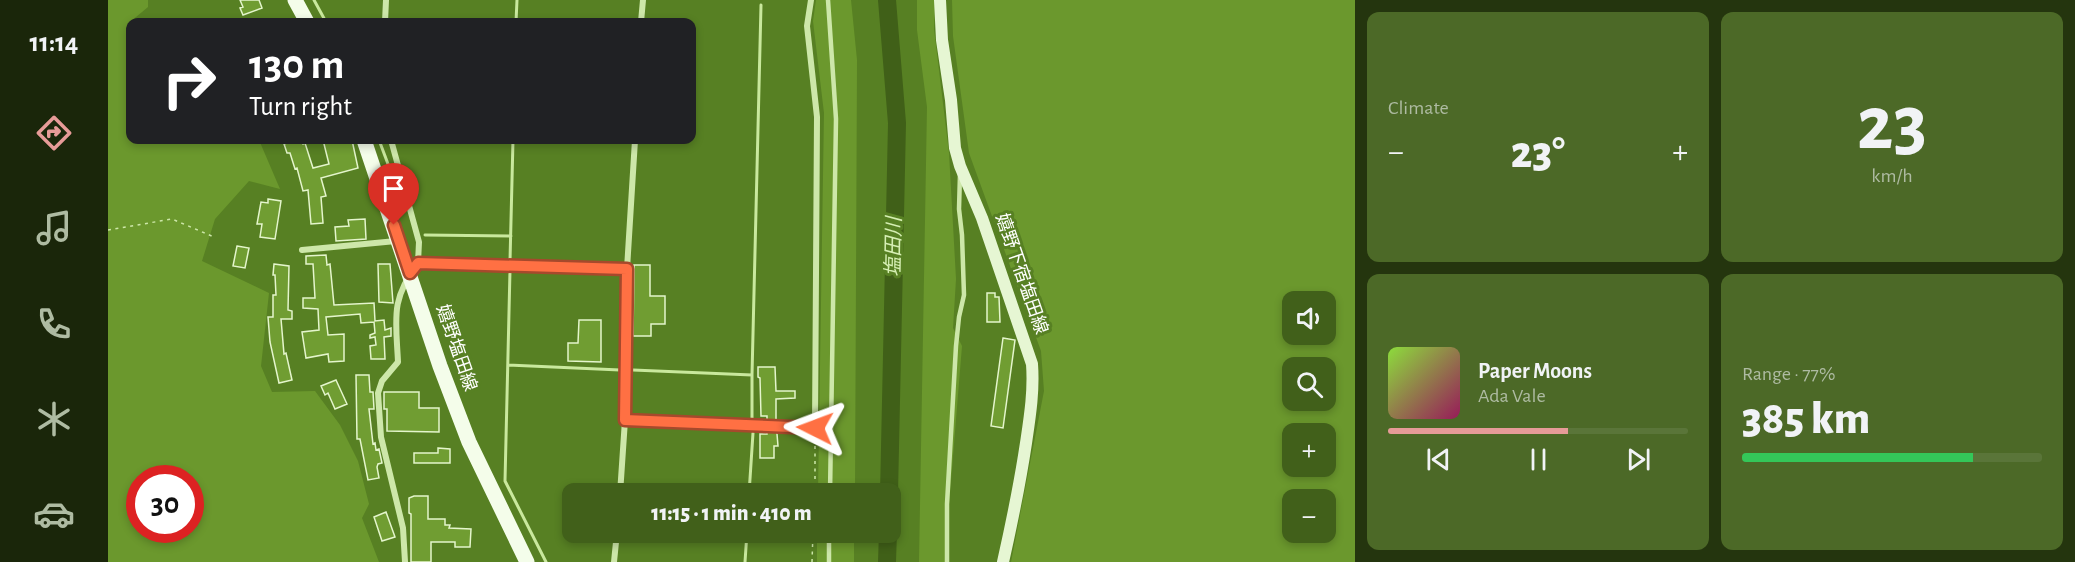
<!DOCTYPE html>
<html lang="en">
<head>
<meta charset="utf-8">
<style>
	:root { --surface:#41601a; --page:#4c6927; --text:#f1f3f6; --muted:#aebba2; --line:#5a7539; --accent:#e69b98 }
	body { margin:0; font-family:"Alegreya Sans","Noto Sans JP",sans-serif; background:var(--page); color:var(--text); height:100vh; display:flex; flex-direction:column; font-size:22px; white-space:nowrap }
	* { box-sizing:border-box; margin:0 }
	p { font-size:20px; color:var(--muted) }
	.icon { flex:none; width:33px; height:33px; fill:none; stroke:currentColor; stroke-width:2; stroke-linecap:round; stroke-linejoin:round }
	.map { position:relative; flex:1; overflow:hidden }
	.drawer { display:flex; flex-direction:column; gap:12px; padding:12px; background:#24350e; width:720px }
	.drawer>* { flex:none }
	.top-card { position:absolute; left:18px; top:18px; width:570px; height:126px; border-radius:12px; box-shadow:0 3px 9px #0003; background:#202124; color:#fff; overflow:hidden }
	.controls { position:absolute; left:1174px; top:291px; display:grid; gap:12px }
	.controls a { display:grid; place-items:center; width:54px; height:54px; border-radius:12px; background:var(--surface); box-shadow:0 3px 9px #0003; font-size:30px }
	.speed { position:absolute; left:18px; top:465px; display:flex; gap:12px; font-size:30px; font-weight:700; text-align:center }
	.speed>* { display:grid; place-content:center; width:78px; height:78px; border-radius:50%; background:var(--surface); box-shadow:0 3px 9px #0003; line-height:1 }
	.speed .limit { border:9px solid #d22; background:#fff; color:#111 }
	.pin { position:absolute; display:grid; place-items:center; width:51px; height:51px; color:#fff; margin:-62px -26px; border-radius:50% 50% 50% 0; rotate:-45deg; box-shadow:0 0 6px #0007 }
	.pin .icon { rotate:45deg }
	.me { position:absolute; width:66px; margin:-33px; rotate:273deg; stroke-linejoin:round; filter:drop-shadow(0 0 4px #0008) }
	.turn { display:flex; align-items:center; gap:21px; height:126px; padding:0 24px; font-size:27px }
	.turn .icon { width:78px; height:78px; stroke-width:2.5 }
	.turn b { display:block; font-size:42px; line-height:51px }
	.big { font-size:45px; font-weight:800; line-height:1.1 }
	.drawer .card { flex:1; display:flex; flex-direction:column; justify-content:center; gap:9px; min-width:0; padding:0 21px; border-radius:12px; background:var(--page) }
	.drawer .dial { align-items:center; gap:0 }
	.dial b { font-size:78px; line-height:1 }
	.song { display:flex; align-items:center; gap:18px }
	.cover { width:72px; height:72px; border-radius:9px; background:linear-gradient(135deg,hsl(90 70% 55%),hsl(330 70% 35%)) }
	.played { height:6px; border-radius:3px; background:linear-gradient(90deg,var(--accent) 60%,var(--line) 60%) }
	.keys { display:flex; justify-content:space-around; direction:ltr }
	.heat { display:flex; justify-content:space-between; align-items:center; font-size:33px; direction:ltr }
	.charge { height:9px; border-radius:4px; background:linear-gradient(90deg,#34c759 77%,var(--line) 0) }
	.drawer .tiles { flex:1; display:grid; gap:12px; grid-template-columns:repeat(2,1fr) }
	.trip { position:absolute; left:454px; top:483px; width:339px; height:60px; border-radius:12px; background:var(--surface); box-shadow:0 3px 9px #0003; font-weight:800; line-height:60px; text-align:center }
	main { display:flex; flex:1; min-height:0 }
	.tab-bar { display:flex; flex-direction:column; width:108px; justify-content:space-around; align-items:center; background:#1a260a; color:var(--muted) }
	.tab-bar .icon { width:42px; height:42px }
	.tab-bar .active { color:var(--accent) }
	.tab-bar b { font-size:27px; color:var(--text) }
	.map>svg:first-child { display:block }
</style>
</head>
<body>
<main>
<nav class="tab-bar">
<b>11:14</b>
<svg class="icon active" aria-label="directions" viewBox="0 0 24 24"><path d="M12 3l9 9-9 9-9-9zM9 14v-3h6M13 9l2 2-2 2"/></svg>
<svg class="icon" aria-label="music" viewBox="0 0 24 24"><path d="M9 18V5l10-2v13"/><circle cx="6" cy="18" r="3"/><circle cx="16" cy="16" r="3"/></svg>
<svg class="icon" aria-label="phone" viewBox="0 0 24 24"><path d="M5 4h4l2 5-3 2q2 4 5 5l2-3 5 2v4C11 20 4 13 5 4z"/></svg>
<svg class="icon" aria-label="climate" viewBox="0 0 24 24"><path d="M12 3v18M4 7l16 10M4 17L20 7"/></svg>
<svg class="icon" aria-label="car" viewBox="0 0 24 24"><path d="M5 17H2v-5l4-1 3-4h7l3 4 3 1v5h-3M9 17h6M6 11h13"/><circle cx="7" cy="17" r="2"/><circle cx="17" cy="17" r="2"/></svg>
</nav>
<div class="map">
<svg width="1247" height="562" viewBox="0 0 1247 562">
	<rect width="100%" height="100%" fill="#578023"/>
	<path fill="#6b982d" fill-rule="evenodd" d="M0,0H40V7L22,22V140H151L172,189L141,181L107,219L94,261L161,293L153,366L164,392L207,391L232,425L250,461L261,504L254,518L271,562H0ZM82,478V530H32V478Z
		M708,0H743L749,60L747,493H710L716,113L705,21Z
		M809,0H827L826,29L841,153L848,279L845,328L854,346L841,505L840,562H811L819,107L809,30Z
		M844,0H1247V562H903L936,391L933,351L861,153L845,36ZM1185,302H1218V334H1185ZM1185,368H1218V400H1185ZM1185,434H1218V466H1185ZM1185,500H1218V532H1185Z
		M709,533H746V562H709Z"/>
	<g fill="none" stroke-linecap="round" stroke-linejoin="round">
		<path stroke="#c9e89d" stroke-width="3" d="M206,0L218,22
			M408,22L409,0
			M271,140L280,164
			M317,235L403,236
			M402,261L405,140
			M402,270L397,481L438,562
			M400,365L512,370
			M525,370L644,375V419
			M644,375L653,5
			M641,494L645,433
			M637,562L639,532"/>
		<path stroke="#406018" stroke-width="18" d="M779,0L789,123L781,494
			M779,562L780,532"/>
	</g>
	<path fill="#709d32" stroke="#e4f5cc" stroke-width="1.5" d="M132,0H151L154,8L135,15L132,8L135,7Z
		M188,140H193L195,144L197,143L205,168L221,164L215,140H244L250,168L213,178L218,196L213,197L215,223L203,224L200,190L195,191L189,168L187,169L182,153H179L176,144Z
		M160,199L173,201L167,239L152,237L154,224H149L153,202L160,203Z
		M257,219L258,239L228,241L227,227L241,226L240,220Z
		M129,246L141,248L137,268L125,266Z
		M218,255L219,265L222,264L226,305L266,303L267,321L276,320L277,330L283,328V336L276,337L277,359H263L262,346L268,345L267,337L262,338V335L267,333L266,322L253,323L252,314L218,317L220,335L236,334V361L221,362L220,354L198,358L194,332L211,330L210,309L195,308V298H207L205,264H198V256Z
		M166,264L181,266L180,310L184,311V319H173L176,354L178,353L184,380L171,383L162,342L160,317H165V295H168L167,275H165Z
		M270,264H282L285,303L271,302Z
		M526,265H542V296H557V324H543V336H525Z
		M879,293H887V297H891L892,322H879Z
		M471,320H493V362L460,361V343H470Z
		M895,338L907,340L895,428L883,426Z
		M650,367H667L668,391H687V398L668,399V421H659V416H653L652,378L650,377Z
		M248,375H261L262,392H265L266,409H261L265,444L267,443L268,450L271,449L274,463L270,464L269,467L271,478L260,480L252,439H249Z
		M228,380L239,404L227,409L220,393L217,395L213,386Z
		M276,392H311V408H331V432L279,431V409H276Z
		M659,431L668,432L669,434L670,446H666V458H652V434H659Z
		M330,448L342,449V463H306V453H330Z
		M306,496H320V519H337V525H342L341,528L363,529L362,547H347V542H323V562H303V514L301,513V498Z
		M278,512L287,537L274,541L266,517Z"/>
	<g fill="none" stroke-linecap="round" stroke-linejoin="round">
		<path stroke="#cde7a9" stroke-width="1.5" stroke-dasharray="3 4.5" stroke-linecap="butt" d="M0,230L64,219L106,237
			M707,494V436
			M704,562L705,532"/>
		<path stroke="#cde7a9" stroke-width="4.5" d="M720,0L728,119L722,494
			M721,562V532
			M839,562V504L848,346L851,317L856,295L854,235L851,209L852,174"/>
		<path stroke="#cde7a9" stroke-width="6" d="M277,22L278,0
			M533,22L535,0
			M283,140L311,242L310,263
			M194,250L288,241
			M517,420L707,428L709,117L699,26L703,0
			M512,494L517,420L519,269L527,140
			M297,562L295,528L273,437L270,393L274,381L290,362C288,319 282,300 310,263L519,269
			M506,562L509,532"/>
		<path stroke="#e6f6d3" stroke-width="12" d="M832,0L834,40L843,100L847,148L852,166L874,218L924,364C926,391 922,416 918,443C912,483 904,522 895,562"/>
		<path stroke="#f4fdea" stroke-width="15" d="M187,0L199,22
			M256,140L332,366L361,442L419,562"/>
	</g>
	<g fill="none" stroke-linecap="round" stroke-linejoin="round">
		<g stroke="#a6492c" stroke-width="15">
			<path id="route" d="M286,225L302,273L310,263L519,269L517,420L707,428"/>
		</g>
		<use href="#route" stroke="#ff7043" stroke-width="10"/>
	</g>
	<g text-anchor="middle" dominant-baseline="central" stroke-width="6" stroke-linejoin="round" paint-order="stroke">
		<g font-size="18" fill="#fff" stroke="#578023">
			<text transform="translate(913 274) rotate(71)">嬉野下宿塩田線</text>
			<text transform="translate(348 348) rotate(71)">嬉野塩田線</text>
		</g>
		<g font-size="20" font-style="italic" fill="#d6efb4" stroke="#578023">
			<text transform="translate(786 247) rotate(-89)">塩田川</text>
		</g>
	</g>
</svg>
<div class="controls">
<a><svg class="icon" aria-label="sound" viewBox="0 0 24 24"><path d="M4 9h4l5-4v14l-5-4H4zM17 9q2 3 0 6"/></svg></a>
<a><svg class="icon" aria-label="search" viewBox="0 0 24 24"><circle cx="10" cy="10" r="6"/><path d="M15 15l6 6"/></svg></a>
<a>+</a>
<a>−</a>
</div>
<div class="speed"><div class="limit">30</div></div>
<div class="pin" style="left:286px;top:225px;background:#d93025"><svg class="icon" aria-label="arrive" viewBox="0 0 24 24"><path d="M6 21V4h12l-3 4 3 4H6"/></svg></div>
<svg class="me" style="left:707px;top:428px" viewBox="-20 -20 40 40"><path d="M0-17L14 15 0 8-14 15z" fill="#ff7043" stroke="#fff" stroke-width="4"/></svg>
<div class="trip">11:15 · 1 min · 410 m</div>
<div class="top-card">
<div class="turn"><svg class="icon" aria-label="right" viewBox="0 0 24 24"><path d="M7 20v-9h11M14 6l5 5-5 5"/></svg><div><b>130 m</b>Turn right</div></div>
</div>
</div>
<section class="drawer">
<div class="tiles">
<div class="card"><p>Climate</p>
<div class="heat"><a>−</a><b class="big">23°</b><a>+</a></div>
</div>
<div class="card dial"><b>23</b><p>km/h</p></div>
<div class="card">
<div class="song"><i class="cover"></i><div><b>Paper Moons</b><p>Ada Vale</p></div></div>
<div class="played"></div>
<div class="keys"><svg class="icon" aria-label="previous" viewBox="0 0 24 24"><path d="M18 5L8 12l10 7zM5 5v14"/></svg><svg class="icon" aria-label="pause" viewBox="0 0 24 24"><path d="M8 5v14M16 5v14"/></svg><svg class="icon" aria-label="next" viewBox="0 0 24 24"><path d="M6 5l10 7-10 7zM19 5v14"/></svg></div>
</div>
<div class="card"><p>Range · 77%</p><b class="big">385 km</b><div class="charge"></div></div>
</div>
</section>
</main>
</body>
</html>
